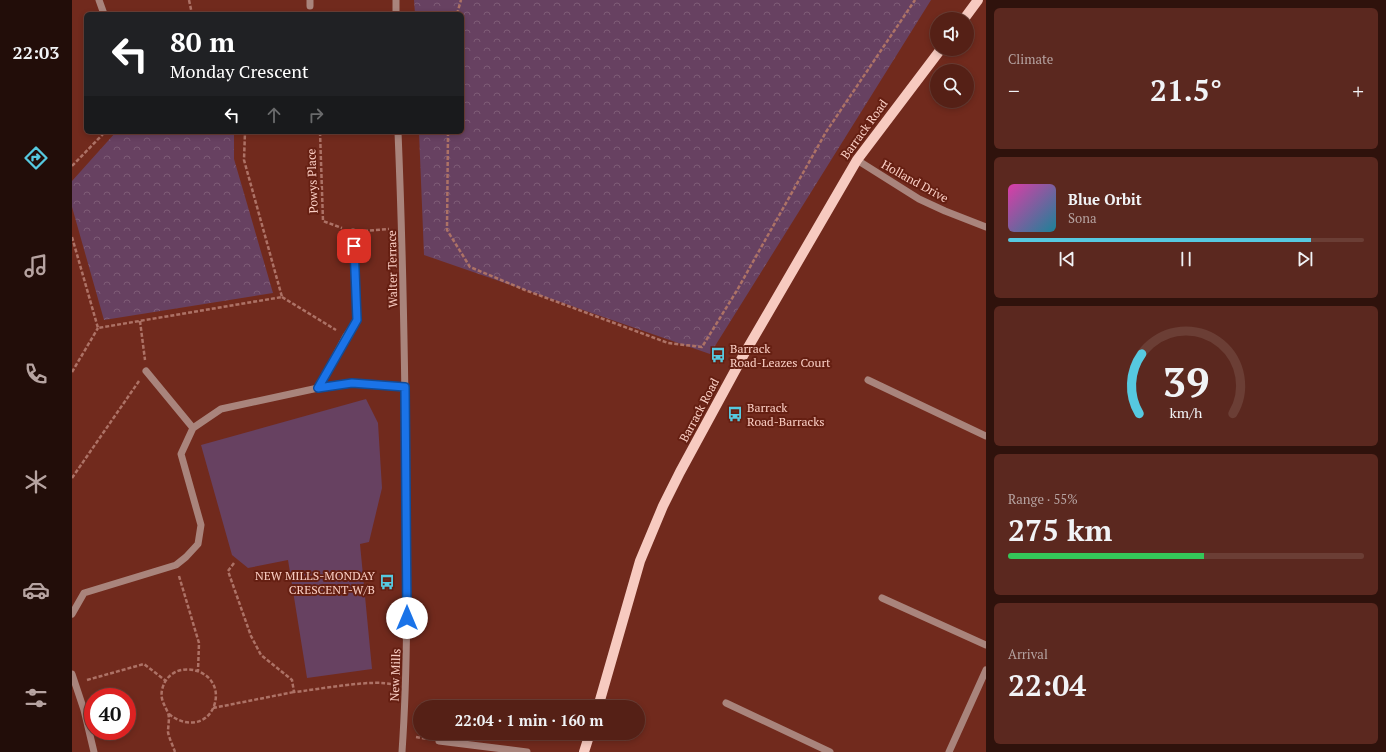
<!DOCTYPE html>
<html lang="en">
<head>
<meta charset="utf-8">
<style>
	:root { --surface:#552016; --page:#5b281f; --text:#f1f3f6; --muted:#b6a3a1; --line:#6b3e35; --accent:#56c9e0 }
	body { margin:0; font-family:"PT Serif",serif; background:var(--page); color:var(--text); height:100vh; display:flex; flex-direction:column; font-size:15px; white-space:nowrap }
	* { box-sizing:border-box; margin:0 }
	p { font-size:13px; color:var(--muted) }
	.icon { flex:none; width:22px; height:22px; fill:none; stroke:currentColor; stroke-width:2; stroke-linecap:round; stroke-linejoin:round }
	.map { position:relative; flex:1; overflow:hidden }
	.panel { display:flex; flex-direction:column; gap:8px; padding:8px; background:#2f120c; width:400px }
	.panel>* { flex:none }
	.hud { position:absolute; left:12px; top:12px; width:380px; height:122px; border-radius:6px; box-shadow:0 2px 6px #0003,0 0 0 1px var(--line); background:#202124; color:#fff; overflow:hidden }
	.fabs { position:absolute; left:858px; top:12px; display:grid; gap:8px }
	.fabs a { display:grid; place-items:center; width:44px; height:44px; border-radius:50%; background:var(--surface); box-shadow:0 2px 6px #0003,0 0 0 1px var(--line); font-size:20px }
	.speed { position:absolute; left:12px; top:688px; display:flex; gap:8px; font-size:20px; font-weight:700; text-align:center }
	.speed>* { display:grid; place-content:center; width:52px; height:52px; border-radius:50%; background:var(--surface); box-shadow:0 2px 6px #0003,0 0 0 1px var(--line); line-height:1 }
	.speed .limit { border:6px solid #d22; background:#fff; color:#111 }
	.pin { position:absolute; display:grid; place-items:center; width:34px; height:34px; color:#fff; margin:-17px; border-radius:8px; box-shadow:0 2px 6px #0006 }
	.me { position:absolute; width:44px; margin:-22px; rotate:0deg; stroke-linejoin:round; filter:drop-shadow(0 0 3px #0008) }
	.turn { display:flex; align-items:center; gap:14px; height:84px; padding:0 20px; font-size:18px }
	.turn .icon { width:52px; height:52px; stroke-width:2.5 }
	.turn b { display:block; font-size:28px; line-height:34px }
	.lanes { display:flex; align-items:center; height:38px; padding:0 20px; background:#0003; justify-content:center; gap:20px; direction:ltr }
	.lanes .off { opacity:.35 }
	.big { font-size:30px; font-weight:600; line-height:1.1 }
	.panel .widget { flex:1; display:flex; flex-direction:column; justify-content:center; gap:6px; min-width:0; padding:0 14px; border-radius:6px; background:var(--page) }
	.panel .dial { align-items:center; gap:0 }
	.dial svg { height:104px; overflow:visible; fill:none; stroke:var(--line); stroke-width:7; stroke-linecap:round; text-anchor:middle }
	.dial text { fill:var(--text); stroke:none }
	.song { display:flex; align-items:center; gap:12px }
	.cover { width:48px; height:48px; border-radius:6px; background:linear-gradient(135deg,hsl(320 70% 55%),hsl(190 70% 35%)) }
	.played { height:4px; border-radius:2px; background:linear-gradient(90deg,var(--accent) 85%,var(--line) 85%) }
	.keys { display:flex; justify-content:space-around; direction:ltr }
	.heat { display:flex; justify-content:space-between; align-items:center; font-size:22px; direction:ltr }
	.charge { height:6px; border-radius:3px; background:linear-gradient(90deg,#34c759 55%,var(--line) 0) }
	.trip { position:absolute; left:341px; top:700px; width:232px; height:40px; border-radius:20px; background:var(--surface); box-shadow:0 2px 6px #0003,0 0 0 1px var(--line); font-weight:600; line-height:40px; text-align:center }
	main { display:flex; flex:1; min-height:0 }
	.tabs { display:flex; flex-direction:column; width:72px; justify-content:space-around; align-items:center; background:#220d09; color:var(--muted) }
	.tabs .icon { width:28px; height:28px }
	.tabs .active { color:var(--accent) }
	.tabs b { font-size:18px; color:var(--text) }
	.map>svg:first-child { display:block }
</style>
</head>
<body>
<main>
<nav class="tabs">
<b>22:03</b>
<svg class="icon active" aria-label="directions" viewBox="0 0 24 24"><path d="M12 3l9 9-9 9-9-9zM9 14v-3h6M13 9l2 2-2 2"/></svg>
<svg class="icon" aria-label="music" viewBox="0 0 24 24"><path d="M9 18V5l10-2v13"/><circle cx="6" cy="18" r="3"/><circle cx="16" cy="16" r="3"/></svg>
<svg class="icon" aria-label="phone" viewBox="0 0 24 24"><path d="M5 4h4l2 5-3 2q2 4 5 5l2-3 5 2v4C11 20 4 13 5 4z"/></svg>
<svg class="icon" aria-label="climate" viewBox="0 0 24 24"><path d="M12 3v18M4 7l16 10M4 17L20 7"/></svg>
<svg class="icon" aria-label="car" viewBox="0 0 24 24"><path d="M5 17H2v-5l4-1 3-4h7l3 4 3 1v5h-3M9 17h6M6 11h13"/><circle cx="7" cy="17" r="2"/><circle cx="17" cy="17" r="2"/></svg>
<svg class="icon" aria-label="filters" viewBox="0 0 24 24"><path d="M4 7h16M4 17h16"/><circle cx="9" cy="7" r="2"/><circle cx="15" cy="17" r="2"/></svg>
</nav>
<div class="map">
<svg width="914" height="752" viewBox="0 0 914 752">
	<defs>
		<pattern id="park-crowns" width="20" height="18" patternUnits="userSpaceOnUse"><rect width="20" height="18" fill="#674161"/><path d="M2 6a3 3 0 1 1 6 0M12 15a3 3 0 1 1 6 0" fill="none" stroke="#7e5b76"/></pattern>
	</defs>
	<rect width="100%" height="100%" fill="#712a1d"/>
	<path fill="url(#park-crowns)" d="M342,0H859L638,354L352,255L347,132H390V14H343Z
		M44,132H162V159L201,293L32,320L0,207V181Z"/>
	<path fill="#674161" d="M294,399L306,423L310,488L297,542L288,544L300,669L235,678L216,560L176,568L160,555L129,445Z"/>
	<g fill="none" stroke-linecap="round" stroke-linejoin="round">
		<path stroke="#ad7266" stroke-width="2.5" stroke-dasharray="4 2" stroke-linecap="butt" d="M117,0L120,14
			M385,14L389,0
			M248,132L251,221L270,228
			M376,132L375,230L398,267L453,290L596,343L630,347L664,292L754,132L843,0
			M0,166L33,132
			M292,231L317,229
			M0,237L26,328L210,297L172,160L173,132
			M210,297L264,330
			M68,321L73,360
			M0,372L26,328
			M0,478L67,381
			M162,563L156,571L179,636L189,655L220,680L222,692C244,690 304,678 322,685
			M107,576L127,643L126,671
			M15,680L72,664L94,681
			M141,708L222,692
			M97,714C111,726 134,727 142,706C155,669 98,654 90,690C88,700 93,705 96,713C98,718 96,726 96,732C97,738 101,746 103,752
			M344,737L355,739"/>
		<path stroke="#a9847c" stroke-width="7" d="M27,0L32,14
			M238,0V6
			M324,0V14
			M326,132C331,251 333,371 334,490C335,578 336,665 330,752
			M785,160L847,199L873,211L914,227
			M74,371L121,428
			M796,380L914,436
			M246,388L274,336L285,320L281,232
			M810,598L914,645
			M0,614L12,593L104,565L114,557L126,544L129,525L109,454L121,428L149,409L246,388L280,383L333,387
			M0,674L12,710L22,752
			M654,703L758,752
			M367,741L455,752
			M877,752L914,670"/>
		<path stroke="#f7cac0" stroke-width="10" d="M892,19L906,0
			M526,707L568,561L591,506L608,472L671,356L785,160L869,49
			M512,752L518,733"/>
	</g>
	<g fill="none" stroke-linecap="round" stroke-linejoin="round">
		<g stroke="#114b97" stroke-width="10">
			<path id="route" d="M282,246L285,320L246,388L280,383L333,387L335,618"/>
		</g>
		<use href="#route" stroke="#1a73e8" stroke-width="7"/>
	</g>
	<defs>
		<g id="bus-bare" transform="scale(1.2)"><path d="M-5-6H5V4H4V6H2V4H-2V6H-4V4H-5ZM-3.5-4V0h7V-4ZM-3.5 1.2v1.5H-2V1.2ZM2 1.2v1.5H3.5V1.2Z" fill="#56c9e0" stroke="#651f12" stroke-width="2.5" paint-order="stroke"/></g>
	</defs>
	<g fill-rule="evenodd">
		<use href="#bus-bare" x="646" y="355"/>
		<use href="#bus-bare" x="663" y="414"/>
		<use href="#bus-bare" x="315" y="582"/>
	</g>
	<g text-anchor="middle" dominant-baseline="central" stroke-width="4" stroke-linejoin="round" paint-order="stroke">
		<g font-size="12" fill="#fbcfc5" stroke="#651f12">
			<text transform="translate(792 129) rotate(-54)">Barrack Road</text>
			<text transform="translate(240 181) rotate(-92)">Powys Place</text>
			<text transform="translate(843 181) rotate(29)">Holland Drive</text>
			<text transform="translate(320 269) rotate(-91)">Walter Terrace</text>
			<text transform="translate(627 410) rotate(-62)">Barrack Road</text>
			<text transform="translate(323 675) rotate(-88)">New Mills</text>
		</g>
		<g font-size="12" fill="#fbcfc5" stroke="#651f12" text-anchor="start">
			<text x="658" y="348">Barrack<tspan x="658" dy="14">Road-Leazes Court</tspan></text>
			<text x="675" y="407">Barrack<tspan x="675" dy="14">Road-Barracks</tspan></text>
			<text x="303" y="575" text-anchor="end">NEW MILLS-MONDAY<tspan x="303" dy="14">CRESCENT-W/B</tspan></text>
		</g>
	</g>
</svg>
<div class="fabs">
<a><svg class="icon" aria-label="sound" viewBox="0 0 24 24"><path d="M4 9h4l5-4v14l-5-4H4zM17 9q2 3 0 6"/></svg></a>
<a><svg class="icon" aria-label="search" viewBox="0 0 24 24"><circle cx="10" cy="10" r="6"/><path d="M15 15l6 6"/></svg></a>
</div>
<div class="speed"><div class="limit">40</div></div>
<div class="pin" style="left:282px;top:246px;background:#d93025"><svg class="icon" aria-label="arrive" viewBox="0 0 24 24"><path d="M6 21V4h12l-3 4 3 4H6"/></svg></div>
<svg class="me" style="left:335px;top:618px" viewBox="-20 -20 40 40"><circle r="19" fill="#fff"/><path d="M0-13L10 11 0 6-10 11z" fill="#1a73e8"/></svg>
<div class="trip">22:04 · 1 min · 160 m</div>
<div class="hud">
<div class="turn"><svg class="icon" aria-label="left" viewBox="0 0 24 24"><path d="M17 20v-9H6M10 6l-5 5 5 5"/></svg><div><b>80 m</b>Monday Crescent</div></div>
<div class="lanes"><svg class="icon" aria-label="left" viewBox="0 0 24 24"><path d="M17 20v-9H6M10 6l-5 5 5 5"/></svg><svg class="icon off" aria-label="ahead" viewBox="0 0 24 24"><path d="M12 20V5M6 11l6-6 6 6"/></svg><svg class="icon off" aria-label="right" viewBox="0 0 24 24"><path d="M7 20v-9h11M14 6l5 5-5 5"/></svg></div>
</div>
</div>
<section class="panel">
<div class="widget"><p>Climate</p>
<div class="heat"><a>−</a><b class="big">21.5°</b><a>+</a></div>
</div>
<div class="widget">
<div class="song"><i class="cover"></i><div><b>Blue Orbit</b><p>Sona</p></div></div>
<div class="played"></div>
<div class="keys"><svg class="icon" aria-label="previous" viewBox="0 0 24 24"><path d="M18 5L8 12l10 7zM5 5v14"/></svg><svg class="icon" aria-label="pause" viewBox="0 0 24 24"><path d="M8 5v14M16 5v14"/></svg><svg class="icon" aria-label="next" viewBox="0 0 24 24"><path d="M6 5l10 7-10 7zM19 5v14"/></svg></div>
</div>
<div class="widget dial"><svg viewBox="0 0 100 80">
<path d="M14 69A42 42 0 1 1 86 69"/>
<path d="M14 69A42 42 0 0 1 16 23" stroke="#56c9e0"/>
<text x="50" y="56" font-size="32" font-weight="700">39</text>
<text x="50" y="72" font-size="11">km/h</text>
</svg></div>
<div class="widget"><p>Range · 55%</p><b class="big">275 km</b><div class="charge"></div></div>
<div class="widget"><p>Arrival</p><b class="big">22:04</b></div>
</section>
</main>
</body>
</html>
